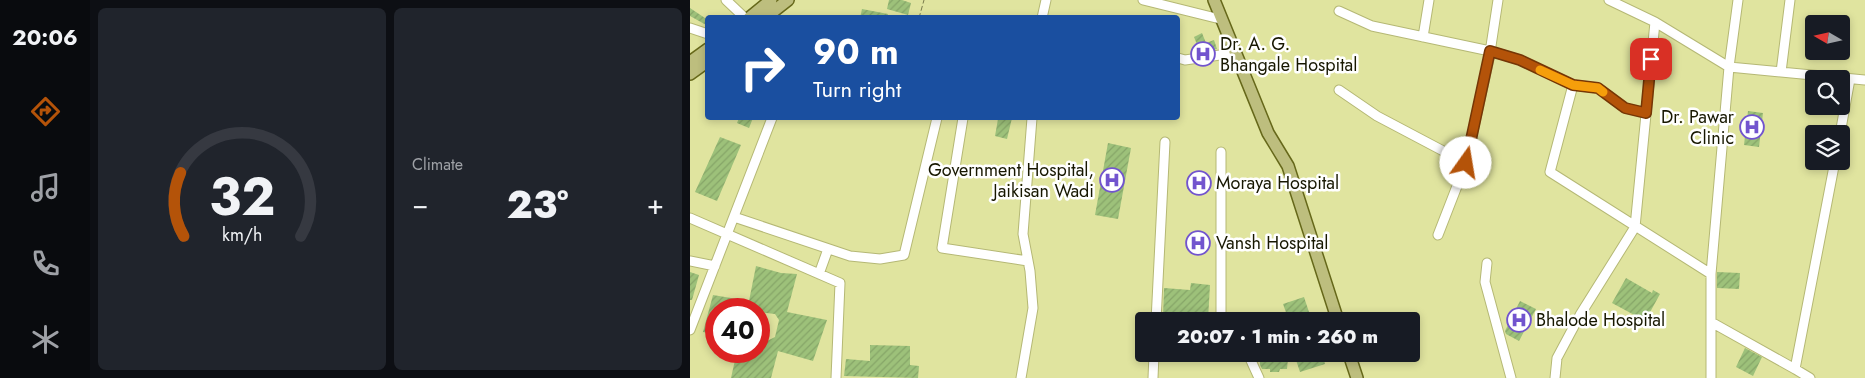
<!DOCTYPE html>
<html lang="en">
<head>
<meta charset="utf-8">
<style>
	:root { --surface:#171b24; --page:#20242c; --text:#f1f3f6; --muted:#9ea1a6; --line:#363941; --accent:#b45309 }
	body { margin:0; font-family:Jost,sans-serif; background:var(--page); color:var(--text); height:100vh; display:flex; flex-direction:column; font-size:19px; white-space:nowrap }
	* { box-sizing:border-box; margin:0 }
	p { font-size:16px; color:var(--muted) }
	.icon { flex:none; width:28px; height:28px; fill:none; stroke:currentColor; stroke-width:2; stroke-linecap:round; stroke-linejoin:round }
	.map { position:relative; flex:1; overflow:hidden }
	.details { display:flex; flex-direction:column; gap:8px; padding:8px; background:#0d0f14; width:600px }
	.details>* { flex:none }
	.guide { position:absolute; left:15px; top:15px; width:475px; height:105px; border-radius:5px; box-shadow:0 2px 8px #0003; background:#1a4fa0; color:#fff; overflow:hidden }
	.needle { width:32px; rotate:279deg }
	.controls { position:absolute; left:1115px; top:15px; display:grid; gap:10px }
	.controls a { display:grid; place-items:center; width:45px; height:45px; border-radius:5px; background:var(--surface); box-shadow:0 2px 8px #0003; font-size:25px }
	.speed { position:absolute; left:15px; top:298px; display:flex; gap:10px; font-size:25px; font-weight:700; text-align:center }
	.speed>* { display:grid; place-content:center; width:65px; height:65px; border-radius:50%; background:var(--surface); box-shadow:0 2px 8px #0003; line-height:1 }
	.speed .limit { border:8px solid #d22; background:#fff; color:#111 }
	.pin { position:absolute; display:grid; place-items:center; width:42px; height:42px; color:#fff; margin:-21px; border-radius:10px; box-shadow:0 2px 8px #0006 }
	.me { position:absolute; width:55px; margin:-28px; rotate:13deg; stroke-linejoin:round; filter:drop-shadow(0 0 4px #0008) }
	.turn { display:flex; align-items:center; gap:18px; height:105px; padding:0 25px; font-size:22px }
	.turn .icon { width:65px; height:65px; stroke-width:2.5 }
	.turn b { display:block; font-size:35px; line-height:42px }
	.big { font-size:38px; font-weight:800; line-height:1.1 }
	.details .tile { flex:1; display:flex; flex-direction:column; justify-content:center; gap:8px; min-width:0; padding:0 18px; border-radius:8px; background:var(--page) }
	.details .dial { align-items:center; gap:0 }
	.dial svg { height:130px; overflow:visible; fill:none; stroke:var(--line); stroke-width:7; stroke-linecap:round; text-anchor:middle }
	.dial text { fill:var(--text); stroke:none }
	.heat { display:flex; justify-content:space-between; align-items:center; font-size:28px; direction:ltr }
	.details .tiles { flex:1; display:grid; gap:8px; grid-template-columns:repeat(2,1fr) }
	.trip { position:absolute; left:445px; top:312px; width:285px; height:50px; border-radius:5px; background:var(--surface); box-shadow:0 2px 8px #0003; font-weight:800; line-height:50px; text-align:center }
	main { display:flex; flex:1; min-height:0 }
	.dock { display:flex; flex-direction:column; width:90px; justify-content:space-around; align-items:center; background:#090b0e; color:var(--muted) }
	.dock .icon { width:35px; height:35px }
	.dock .active { color:var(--accent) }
	.dock b { font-size:22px; color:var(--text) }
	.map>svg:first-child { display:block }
</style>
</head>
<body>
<main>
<nav class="dock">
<b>20:06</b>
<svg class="icon active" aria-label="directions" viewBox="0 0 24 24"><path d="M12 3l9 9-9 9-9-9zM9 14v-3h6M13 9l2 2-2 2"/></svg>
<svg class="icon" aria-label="music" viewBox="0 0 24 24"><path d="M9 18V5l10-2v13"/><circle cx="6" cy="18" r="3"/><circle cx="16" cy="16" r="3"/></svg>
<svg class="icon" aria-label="phone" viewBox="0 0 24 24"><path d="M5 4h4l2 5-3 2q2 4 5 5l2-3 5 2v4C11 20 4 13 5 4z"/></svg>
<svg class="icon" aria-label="climate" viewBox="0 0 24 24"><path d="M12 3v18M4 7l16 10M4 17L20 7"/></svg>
</nav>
<section class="details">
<div class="tiles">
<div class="tile dial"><svg viewBox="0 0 100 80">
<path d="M14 69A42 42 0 1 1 86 69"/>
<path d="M14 69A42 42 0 0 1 12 30" stroke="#b45309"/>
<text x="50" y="56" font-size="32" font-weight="700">32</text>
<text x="50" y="72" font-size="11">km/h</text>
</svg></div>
<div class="tile"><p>Climate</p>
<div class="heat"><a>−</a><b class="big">23°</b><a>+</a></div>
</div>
</div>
</section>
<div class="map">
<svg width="1175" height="378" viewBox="0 0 1175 378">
	<defs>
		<pattern id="building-hatch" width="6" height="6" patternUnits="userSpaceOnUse" patternTransform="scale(1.25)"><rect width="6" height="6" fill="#9dc17a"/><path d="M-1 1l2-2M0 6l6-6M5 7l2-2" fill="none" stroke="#86a568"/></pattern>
	</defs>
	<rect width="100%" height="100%" fill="#e0e49f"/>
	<path fill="url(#building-hatch)" d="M199,0H212L221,3L218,15L197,9Z
		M0,8L18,20V26L0,16Z
		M172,9L198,14L197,18H170Z
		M512,33L516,43L524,40L527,49L510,52L504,37Z
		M1058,111L1073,113L1069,147L1054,145Z
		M49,118H63L59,128L47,123Z
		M322,118L317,139L305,136L308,119Z
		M30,137L51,145L27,201L5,192Z
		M418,143L441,148L428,219L405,215Z
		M498,176L519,178L518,191L497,189Z
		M499,238L518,239L517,250L498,249Z
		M66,266L91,273L107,274L97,312L137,320L123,361L88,351L81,378H41L47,351H69V339L77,341L85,337L89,320L85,314L69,312V309H26V335L13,332L23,295L59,301Z
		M0,272L9,275L2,300H0Z
		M1027,272L1050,273L1049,289L1027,288Z
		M936,278L962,293L963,290L970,294L953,325L946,321L948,317L922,303Z
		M501,283L520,285L518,320L473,316L474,288L500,290Z
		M614,297L620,315L611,318L610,315L598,318L593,304Z
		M830,301L846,309L829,341L816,334L815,331Z
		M180,345L220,346V365L229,366L228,378L154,376L156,359L180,361Z
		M1055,348L1072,357L1063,376L1046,367Z
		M604,354H632L635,364L610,372Z
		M570,357L598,359L597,369H590L589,372H580V369H572L570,365Z"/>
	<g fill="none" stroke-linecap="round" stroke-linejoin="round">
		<g stroke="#b5b875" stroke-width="11">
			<path id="minor" d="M36,0L55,18
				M453,0L530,19
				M919,0L965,22L1039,67L1175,80
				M649,11L682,26L800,51L830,60L883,85L908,88L935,108L956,113
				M352,18L356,0
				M0,28L18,34
				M733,37L739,0
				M488,58L495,60L544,53
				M1091,72L1100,0
				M883,85L860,172L1021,274
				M649,90L687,116L776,163
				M273,118L252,248L338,261
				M1150,134L1160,79
				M531,152V321
				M44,217L160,256L190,259L214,255L247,118
				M0,218L150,283L146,378
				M748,235L776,163L799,59L808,0
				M0,261L25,266
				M797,263L795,282L821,378
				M129,274L138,249
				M466,321L475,142
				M1021,322L1105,369
				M0,330L82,118
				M558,354L569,378
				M331,378L343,308L340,271L333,234L342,118
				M463,378L464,354
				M865,378L867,358L890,315L945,227L965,22
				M1021,378V274L1039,67L1048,0
				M1120,378L1105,369L1145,161"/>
		</g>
		<g stroke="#66681a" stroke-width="14">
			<path id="major" d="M524,0L578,133L598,166L648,321
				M59,18L81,0
				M75,18L98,0
				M0,62L18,49
				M0,74L18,61
				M659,354L667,378"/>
		</g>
		<path stroke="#787a4c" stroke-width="1" stroke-dasharray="5 2.5" stroke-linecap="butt" d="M229,18L234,0"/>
		<use href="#minor" stroke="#fff" stroke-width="9"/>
		<use href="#major" stroke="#bdbe7e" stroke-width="11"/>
	</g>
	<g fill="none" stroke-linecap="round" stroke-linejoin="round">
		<g stroke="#753606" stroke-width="12">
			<path id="route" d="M776,163L800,51L830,60L883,85L908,88L935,108L956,113L961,59"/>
		</g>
		<use href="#route" stroke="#b45309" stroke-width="9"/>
		<path stroke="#f59e0b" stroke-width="9" d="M850,70L883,85L908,88L913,92"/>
	</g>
	<defs>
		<g id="hospital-ring" transform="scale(1.25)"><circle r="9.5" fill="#fff" stroke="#7254ce" stroke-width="1.5"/><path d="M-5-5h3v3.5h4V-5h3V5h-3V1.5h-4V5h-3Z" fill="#7254ce"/></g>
	</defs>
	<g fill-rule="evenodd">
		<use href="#hospital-ring" x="513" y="54"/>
		<use href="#hospital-ring" x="1062" y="127"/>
		<use href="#hospital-ring" x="422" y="180"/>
		<use href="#hospital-ring" x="509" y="183"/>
		<use href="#hospital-ring" x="508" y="243"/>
		<use href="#hospital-ring" x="829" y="320"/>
	</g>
	<g text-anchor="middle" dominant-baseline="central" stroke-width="5" stroke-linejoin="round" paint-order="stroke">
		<g font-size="18" fill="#171700" stroke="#fff" text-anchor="start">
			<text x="530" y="44">Dr. A. G.<tspan x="530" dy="21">Bhangale Hospital</tspan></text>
			<text x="1044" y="117" text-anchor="end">Dr. Pawar<tspan x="1044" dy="21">Clinic</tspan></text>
			<text x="404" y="170" text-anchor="end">Government Hospital,<tspan x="404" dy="21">Jaikisan Wadi</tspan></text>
			<text x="526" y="183">Moraya Hospital</text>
			<text x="526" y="243">Vansh Hospital</text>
			<text x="846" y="320">Bhalode Hospital</text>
		</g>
	</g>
</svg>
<div class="controls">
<a><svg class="needle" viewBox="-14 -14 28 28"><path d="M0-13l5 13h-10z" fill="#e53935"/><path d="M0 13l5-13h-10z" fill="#9ea1a6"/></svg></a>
<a><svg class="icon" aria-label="search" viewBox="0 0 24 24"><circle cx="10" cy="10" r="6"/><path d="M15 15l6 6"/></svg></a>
<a><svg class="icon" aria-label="layers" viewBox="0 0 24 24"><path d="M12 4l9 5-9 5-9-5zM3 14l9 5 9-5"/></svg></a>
</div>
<div class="speed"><div class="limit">40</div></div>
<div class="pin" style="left:961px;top:59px;background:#d93025"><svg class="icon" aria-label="arrive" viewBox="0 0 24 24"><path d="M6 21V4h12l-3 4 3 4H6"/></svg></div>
<svg class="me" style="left:776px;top:163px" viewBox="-20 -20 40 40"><circle r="19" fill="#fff"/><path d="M0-13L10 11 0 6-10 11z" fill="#b45309"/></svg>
<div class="trip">20:07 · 1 min · 260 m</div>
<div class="guide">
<div class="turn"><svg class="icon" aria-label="right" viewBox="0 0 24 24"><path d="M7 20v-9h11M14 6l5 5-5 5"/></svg><div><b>90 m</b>Turn right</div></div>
</div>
</div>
</main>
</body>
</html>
